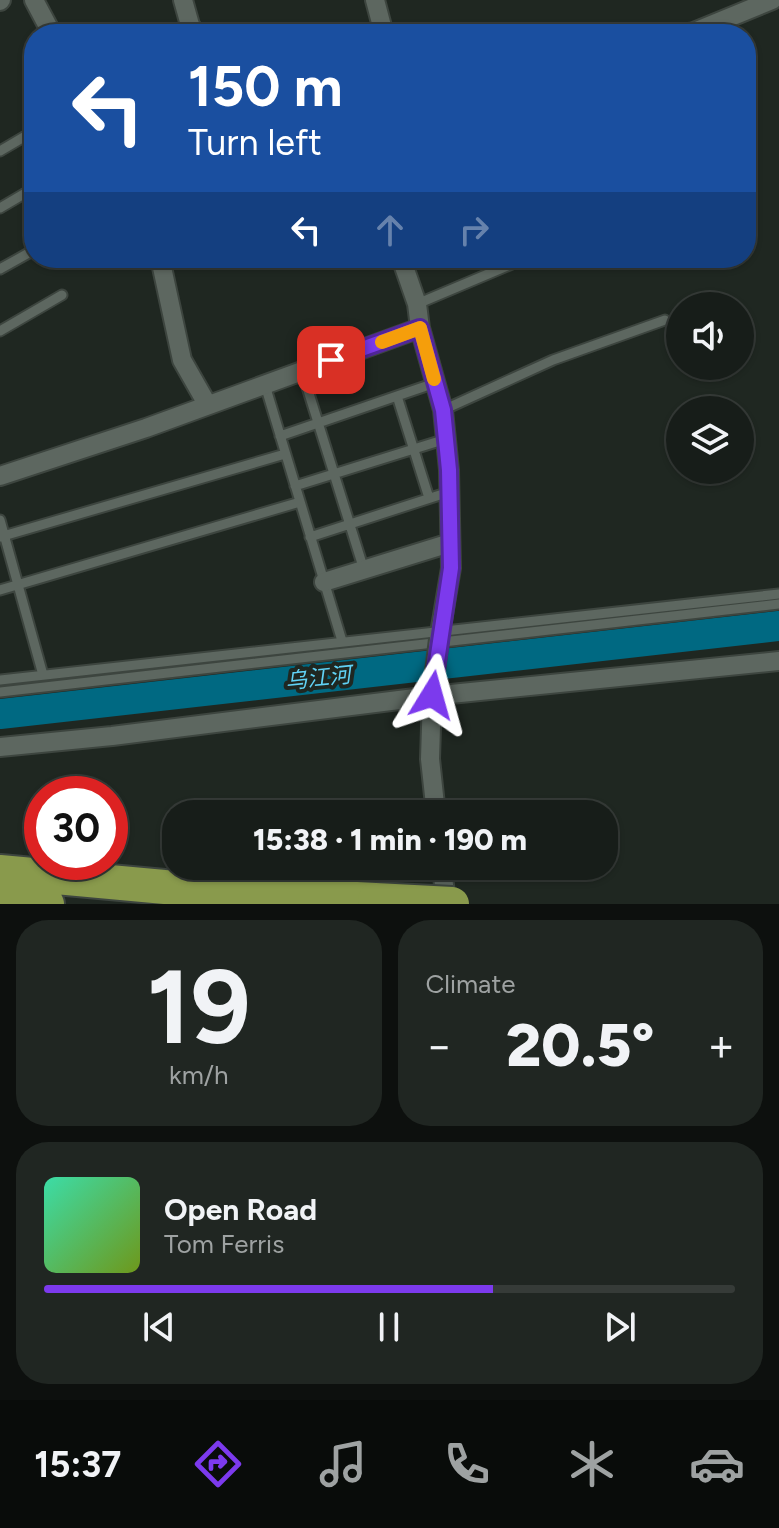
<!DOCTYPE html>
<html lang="en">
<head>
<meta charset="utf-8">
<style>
	:root { --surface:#171d19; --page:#202622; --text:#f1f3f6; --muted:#9ea2a2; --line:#363b38; --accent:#7c3aed }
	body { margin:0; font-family:Figtree,"Noto Sans SC",sans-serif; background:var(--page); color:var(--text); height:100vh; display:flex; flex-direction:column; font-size:30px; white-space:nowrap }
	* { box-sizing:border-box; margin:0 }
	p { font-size:26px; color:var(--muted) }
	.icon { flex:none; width:44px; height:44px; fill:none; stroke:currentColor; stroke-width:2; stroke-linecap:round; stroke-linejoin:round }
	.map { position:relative; height:904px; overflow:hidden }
	.side { display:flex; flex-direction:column; gap:16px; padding:16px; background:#0d100e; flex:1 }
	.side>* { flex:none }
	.top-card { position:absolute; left:24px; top:24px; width:732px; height:244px; border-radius:32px; box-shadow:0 2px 6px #0004,0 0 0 2px var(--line); background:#1a4fa0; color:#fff; overflow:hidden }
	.controls { position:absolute; left:666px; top:292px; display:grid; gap:16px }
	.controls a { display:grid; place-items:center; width:88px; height:88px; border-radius:50%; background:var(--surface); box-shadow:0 2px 6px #0004,0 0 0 2px var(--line); font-size:40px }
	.speed { position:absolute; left:24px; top:776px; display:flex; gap:16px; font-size:40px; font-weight:700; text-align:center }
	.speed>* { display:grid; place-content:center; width:104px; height:104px; border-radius:50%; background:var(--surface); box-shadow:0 2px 6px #0004,0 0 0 2px var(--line); line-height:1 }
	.speed .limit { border:12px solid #d22; background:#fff; color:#111 }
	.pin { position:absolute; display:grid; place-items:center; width:68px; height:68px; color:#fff; margin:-34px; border-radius:16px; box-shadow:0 4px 12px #0006 }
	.me { position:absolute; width:88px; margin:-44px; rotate:8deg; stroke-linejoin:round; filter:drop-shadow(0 0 6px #0008) }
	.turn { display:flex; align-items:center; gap:28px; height:168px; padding:0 32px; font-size:36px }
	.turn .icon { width:104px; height:104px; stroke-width:2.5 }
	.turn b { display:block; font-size:56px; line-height:68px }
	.lanes { display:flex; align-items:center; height:76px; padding:0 32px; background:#0003; justify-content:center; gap:40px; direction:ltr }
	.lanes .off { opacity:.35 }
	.big { font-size:60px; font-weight:800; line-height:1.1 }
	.side .widget { flex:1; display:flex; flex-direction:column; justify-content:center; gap:12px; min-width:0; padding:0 28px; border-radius:32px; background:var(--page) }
	.side .dial { align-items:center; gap:0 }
	.dial b { font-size:104px; line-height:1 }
	.song { display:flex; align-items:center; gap:24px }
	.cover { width:96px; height:96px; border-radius:12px; background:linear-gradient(135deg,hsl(160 70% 55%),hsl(80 70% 35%)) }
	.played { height:8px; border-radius:4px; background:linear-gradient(90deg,var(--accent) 65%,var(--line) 65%) }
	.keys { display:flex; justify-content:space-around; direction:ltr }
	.heat { display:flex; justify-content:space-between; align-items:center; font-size:44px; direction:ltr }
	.side .tiles { flex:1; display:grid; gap:16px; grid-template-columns:1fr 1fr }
	.widget:last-child { grid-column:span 2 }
	.trip { position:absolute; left:162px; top:800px; width:456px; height:80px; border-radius:32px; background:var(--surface); box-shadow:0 2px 6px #0004,0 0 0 2px var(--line); font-weight:800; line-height:80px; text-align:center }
	.menu { display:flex; height:128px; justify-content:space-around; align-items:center; background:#090c0a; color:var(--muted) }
	.menu .icon { width:56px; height:56px }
	.menu .active { color:var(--accent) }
	.menu b { font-size:36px; color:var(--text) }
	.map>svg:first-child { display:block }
</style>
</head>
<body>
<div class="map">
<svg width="779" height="904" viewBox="0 0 779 904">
	<rect width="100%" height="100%" fill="#1f2721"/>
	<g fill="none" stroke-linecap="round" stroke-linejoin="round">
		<path stroke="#006982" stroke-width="30" d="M0,714L779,626"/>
		<g stroke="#3d453f" stroke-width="13">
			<path id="lane" d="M0,151L34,131
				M0,208L34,188
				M0,269L34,250
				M417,304L526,258
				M0,331L62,295
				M302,371L364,570
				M265,385L342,641
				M397,396L429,498
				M443,410L553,360L665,320
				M280,436L435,383
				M295,486L446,439
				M0,520L43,675
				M0,537L285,454
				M310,537L449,492
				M0,590L300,502
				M0,680L779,594
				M0,692L779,604"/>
		</g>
		<g stroke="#3d453f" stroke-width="22">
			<path id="street" d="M34,0L52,34
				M183,0L190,25L196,34
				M375,0L384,34
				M0,1L1,0
				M681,34L694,32L772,0
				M160,258L182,360L207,404
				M401,258L417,304L420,328L443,410L449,470L451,568L439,639
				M0,476L146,428L420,328
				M324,582L450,543
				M432,695L430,759L436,814
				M0,747L112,736L431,696L779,661
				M442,866L446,904"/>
		</g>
		<g stroke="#3d453f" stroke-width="38">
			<path id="highway" d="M0,872L208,891L375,900
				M0,899L47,904"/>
		</g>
		<use href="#lane" stroke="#5d6760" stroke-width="9"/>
		<use href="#street" stroke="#5d6760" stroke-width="18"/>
		<use href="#highway" stroke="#899a4c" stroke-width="34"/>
		<g stroke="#3d453f" stroke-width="22" stroke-linecap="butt">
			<path id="street-bridge" d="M432,695L439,639"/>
		</g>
		<g stroke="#3d453f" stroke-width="38" stroke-linecap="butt">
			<path id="highway-bridge" d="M375,900L452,904"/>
		</g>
		<use href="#street-bridge" stroke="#5d6760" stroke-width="18"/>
		<use href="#highway-bridge" stroke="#899a4c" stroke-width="34"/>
	</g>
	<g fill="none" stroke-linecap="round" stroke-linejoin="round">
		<g stroke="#51269a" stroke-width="20">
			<path id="route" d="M331,360L420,328L443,410L449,470L451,568L432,695"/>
		</g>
		<use href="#route" stroke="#7c3aed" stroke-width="14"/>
		<path stroke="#f59e0b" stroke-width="14" d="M382,342L420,328L434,379"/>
	</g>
	<g text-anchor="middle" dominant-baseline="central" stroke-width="8" stroke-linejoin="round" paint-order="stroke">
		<g font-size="22" font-style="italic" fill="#61d2f5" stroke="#1f2721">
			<text transform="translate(318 678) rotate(-6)">乌江河</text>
		</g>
	</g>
</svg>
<div class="controls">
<a><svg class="icon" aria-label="sound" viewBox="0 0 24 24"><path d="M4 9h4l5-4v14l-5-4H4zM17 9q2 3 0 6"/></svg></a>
<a><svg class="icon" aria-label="layers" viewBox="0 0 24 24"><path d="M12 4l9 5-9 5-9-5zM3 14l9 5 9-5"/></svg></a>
</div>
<div class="speed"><div class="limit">30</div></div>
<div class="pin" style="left:331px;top:360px;background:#d93025"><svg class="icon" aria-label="arrive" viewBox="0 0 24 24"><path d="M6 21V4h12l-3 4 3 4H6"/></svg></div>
<svg class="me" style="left:432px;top:695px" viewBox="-20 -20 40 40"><path d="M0-17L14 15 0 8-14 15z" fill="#7c3aed" stroke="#fff" stroke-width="4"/></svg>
<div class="trip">15:38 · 1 min · 190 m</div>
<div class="top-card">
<div class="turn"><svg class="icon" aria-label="left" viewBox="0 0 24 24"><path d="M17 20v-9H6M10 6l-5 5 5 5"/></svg><div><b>150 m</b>Turn left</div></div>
<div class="lanes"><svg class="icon" aria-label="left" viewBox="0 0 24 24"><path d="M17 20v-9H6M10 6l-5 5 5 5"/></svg><svg class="icon off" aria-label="ahead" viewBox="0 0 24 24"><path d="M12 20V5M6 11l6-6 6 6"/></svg><svg class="icon off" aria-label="right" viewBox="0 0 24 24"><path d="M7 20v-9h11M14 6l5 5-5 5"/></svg></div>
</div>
</div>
<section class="side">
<div class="tiles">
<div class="widget dial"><b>19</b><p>km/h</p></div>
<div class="widget"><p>Climate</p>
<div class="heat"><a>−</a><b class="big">20.5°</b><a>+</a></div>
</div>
<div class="widget">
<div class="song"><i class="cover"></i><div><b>Open Road</b><p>Tom Ferris</p></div></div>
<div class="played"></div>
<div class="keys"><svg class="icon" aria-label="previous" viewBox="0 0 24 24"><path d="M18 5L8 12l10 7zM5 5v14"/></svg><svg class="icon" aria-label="pause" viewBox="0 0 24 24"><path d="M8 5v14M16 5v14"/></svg><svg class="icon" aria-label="next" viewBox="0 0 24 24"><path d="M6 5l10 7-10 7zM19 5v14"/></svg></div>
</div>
</div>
</section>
<nav class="menu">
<b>15:37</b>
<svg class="icon active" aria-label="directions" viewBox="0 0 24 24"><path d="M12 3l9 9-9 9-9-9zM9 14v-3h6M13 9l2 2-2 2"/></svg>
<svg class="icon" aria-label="music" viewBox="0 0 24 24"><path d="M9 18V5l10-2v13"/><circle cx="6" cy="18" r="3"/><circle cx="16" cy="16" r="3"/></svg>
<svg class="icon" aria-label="phone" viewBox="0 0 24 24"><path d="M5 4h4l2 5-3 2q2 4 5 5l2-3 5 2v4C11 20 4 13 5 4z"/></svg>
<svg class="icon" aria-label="climate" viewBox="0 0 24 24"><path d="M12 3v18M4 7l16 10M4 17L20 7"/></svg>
<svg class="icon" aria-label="car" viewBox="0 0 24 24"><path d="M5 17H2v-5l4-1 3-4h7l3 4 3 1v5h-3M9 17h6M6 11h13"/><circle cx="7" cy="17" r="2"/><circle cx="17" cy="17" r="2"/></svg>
</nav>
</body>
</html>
